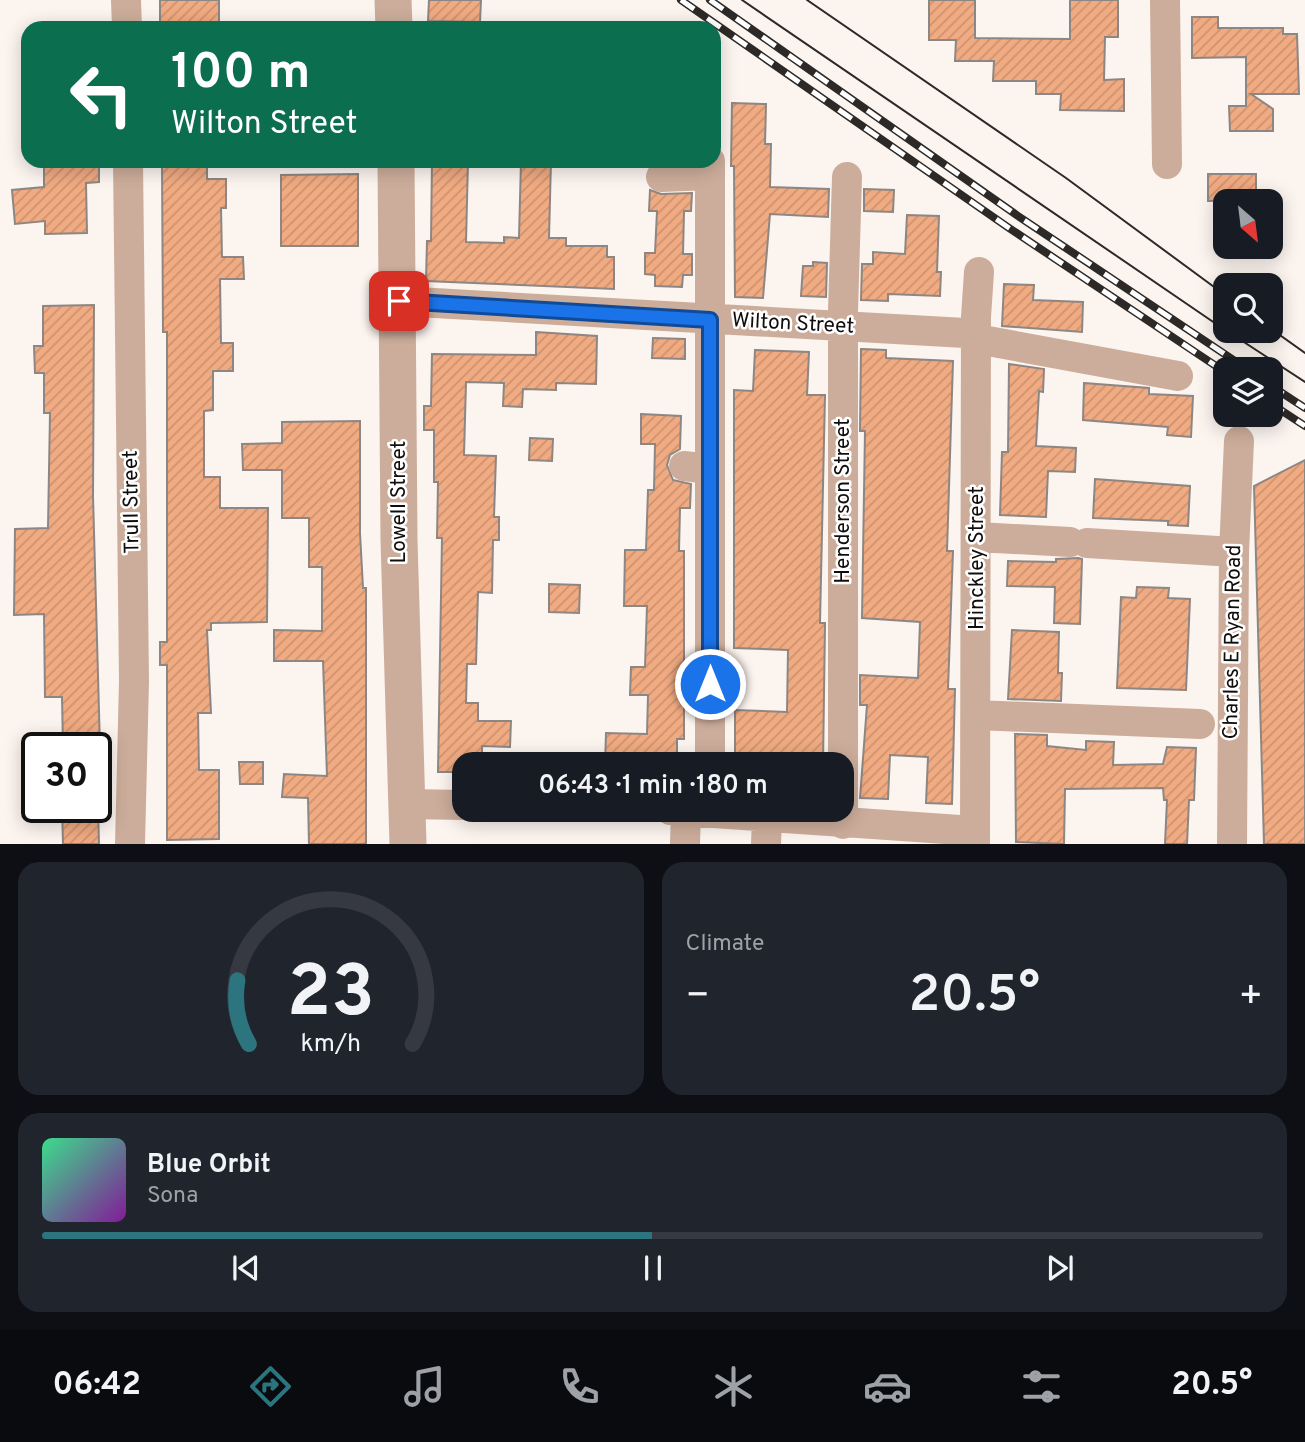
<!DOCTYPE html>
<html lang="en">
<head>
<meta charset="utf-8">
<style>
	:root { --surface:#171b24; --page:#20242c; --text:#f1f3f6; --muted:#9ea1a6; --line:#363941; --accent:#2c747e }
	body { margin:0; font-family:Overpass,sans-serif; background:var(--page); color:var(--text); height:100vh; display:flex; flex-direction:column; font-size:26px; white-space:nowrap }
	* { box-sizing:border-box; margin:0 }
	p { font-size:23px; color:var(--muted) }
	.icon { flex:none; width:38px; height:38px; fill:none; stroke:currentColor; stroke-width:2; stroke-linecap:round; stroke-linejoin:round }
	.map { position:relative; height:844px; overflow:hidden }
	.panel { display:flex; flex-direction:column; gap:18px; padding:18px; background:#0d0f14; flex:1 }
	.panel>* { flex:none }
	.hud { position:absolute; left:21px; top:21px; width:700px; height:147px; border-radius:21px; box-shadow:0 4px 18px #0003; background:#0b6e4f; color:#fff; overflow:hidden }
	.needle { width:46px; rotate:152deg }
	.fabs { position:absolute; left:1213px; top:189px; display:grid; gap:14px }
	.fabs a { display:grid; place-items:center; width:70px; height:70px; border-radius:14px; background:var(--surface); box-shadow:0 4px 18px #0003; font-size:35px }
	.speed { position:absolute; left:21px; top:732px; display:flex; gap:14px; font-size:35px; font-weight:700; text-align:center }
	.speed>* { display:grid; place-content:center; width:91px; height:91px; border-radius:50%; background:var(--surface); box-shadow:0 4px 18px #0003; line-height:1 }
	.speed .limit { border:4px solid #111; border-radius:10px; background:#fff; color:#111 }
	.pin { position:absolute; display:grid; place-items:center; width:60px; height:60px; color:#fff; margin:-30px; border-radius:14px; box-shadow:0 4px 10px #0006 }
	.me { position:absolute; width:77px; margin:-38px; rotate:0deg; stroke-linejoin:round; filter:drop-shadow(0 0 5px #0008) }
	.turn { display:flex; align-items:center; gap:24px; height:147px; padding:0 35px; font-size:32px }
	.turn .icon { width:91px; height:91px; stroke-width:2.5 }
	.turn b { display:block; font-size:49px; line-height:60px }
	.big { font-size:52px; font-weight:600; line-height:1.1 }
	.panel .widget { flex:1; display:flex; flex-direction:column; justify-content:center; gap:10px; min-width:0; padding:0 24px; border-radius:21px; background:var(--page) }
	.panel .dial { align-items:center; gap:0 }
	.dial svg { height:182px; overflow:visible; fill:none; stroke:var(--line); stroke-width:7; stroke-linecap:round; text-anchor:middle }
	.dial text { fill:var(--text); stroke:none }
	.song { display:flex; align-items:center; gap:21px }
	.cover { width:84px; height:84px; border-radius:10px; background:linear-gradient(135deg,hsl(150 70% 55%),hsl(290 70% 35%)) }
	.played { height:7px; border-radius:4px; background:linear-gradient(90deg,var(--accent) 50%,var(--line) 50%) }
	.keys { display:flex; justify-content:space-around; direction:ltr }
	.heat { display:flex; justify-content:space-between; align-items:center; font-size:38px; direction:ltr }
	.panel .tiles { flex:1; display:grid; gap:18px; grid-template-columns:1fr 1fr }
	.widget:last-child { grid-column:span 2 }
	.trip { position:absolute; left:452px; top:752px; width:402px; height:70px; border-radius:21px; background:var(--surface); box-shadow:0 4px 18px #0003; font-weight:600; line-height:70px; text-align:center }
	.tab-bar { display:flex; height:112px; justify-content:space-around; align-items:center; background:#090b0e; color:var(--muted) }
	.tab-bar .icon { width:49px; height:49px }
	.tab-bar .current { color:var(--accent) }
	.tab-bar b { font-size:32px; color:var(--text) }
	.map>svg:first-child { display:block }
</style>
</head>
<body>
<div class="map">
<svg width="1305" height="844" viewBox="0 0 1305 844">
	<defs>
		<pattern id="building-hatch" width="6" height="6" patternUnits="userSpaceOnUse" patternTransform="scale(1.75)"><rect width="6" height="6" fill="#f1ab82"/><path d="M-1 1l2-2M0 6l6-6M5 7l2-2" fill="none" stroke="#ce926f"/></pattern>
	</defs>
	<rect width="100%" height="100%" fill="#fcf4ef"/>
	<path fill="url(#building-hatch)" stroke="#8d8682" stroke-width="2" d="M160,0H219V28H160Z
		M429,0H481L480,22L428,21Z
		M929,0H975V38L1070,39V0H1118V37H1105L1104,80L1124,79V111L1060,110L1061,94H1036V81H993L994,61H955L956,40H929Z
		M1192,17H1218V28H1283V34H1297L1299,94H1251L1273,109V131H1230L1229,106H1246V57L1192,58Z
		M732,103L766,104L765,144H771L770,187L829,189L828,217L770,214L763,298L735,297L734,166H731Z
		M44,161H99V182L86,183L87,233L45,234V221L15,224L12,190L44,187Z
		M162,161H207V179H226V208H221L222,257H243L244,279H220L221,343H233V371H213V410L204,411V477H220V508H268L267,622L211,623V630H207L211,713H198L199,770H219V839L167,840V665H160V642H167V332H163Z
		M432,161H468L466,242L504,243V237L519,238L521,161H551L549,238H566V246H607V257H614V289L426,281L427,241H431Z
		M358,174V246H281V175Z
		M1208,174H1256V200L1208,201Z
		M864,189L894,190L893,212L864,211Z
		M650,190L661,194L692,193L691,211H684L683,254H692V275H683L682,287L655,286V275L645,274V253H655L657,211H649Z
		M907,215L939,216L937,272H941L940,296L888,294V301L861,300L862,264H873V252L905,254Z
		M813,262L827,263L826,297L801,296L803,266H813Z
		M1004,284L1034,285L1033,300L1083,302L1082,332L1002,326Z
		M94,305L93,496L100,747H63L62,697H45L44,614L14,615L15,529L48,528L50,413H44V373H35L34,346H43V306Z
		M536,332L597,336L596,384L556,383V390L523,389L522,407L503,406L504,383L466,382L464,455L496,456L494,517H499V540H493L492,593L478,592L476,664H467L466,703H478V721H511L510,747L482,746V765H464V772H438L442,538H437L438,482H434V430H424V406H431L432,354L536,355Z
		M653,338L685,339V359L652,358Z
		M861,349L886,350V358L953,361L947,551H953L948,689H955L952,804L926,803L928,757L890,755L888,799L860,798L867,705H860V675L918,678L920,622L862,618L865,431H860Z
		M755,350L809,352L807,395H825L820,623H825L823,765H735V710L787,712L788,650L734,648V390L753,391Z
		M1009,364L1044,369L1043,392L1039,391L1036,446L1076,448L1075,472L1048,471L1046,517L1000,515L1002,452H1008Z
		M1084,383L1149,388V394L1193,396L1191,437L1167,435L1168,427L1083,420Z
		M641,414L681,416L680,449L670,455L667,465L673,480L691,484L690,508H680L679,551H684V739H677V765H605L606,733L647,734L648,695H630L631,667H645L647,606H624L625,550H646L648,490H654L655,444H641Z
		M360,421V533L363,588H366V844H309L308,798L282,797L284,774L327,776L323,661H274V630L322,631V567H309V518H282V470H243L242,444L282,443V422Z
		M530,438L553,439L552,461L529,460Z
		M1305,460V844H1264L1254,486Z
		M1095,479L1190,486L1188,526L1168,525V521L1093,518Z
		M1078,558L1082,559L1080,624L1054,623L1055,587L1007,586L1008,561L1056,562V559Z
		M549,584L580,585L579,613L549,612Z
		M1137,587L1169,588L1168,598L1190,599L1186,690L1117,688L1121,597L1136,598Z
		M1012,630L1059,632L1058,673H1062L1061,701L1008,699Z
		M1015,734L1047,735V746L1086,750V741L1114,742L1113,765L1163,764L1167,747L1196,748L1194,800H1189L1187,844H1165L1167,800H1164L1163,788L1065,789L1064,844L1016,842Z
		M239,762H263V784H240Z
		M62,807H98L99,844H63Z"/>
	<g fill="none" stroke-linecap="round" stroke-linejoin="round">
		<path stroke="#ccad9b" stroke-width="30" d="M126,0L127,28
			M1165,0L1167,164
			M128,161L134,681L130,844
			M661,177L710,175
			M399,301L965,333L977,339L1178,376
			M684,466L710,469
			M977,537L1070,542
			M1087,543L1234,552
			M977,715L1200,724
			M710,765V161
			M407,804L464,805
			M670,810L974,831
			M843,824V311L847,177
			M685,844L686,811
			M766,844L767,816
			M975,844L976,317L979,272
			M1232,844L1234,552L1239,441"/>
		<path stroke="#ccad9b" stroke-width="37" d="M393,0L394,28
			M396,161L399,540L408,844"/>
		<path stroke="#2c2927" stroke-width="2" d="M742,0L1225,330
			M807,0L1066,178L1225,295
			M1270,328L1305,353
			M1227,331L1305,382"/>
		<g stroke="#2c2927" stroke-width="8">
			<path id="rail" d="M681,0L1009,228L1225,372
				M710,0L1018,216L1247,369
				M1270,385L1305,408
				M1270,403L1305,426"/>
		</g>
		<use href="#rail" stroke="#fff" stroke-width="5" stroke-dasharray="16" stroke-linecap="butt"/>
	</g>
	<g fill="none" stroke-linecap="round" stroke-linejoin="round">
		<g stroke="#114b97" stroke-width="18">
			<path id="route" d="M399,301L710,320V684"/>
		</g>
		<use href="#route" stroke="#1a73e8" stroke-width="12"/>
	</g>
	<g text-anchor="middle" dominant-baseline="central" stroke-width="5" stroke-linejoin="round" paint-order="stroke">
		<g font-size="21" fill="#100e0c" stroke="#fff">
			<text transform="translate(793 324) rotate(3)">Wilton Street</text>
			<text transform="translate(843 501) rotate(-90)">Henderson Street</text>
			<text transform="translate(132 502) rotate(-91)">Trull Street</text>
			<text transform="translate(399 502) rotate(-90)">Lowell Street</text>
			<text transform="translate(977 558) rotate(-90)">Hinckley Street</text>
			<text transform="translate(1233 642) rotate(-89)">Charles E Ryan Road</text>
		</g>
	</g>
</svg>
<div class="fabs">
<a><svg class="needle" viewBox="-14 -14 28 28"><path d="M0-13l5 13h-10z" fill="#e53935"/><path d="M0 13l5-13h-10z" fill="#9ea1a6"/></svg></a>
<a><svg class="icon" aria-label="search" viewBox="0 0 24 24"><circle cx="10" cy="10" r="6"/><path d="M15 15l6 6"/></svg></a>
<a><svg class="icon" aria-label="layers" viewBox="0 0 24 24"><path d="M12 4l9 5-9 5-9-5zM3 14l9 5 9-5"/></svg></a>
</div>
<div class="speed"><div class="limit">30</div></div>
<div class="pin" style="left:399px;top:301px;background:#d93025"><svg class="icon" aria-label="arrive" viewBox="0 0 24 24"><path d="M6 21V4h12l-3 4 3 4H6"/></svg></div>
<svg class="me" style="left:710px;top:684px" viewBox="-20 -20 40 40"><circle r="17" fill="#1a73e8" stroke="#fff" stroke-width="3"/><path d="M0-11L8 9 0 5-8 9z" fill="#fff"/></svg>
<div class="trip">06:43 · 1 min · 180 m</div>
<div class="hud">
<div class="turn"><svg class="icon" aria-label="left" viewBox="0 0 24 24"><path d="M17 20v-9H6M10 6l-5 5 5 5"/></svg><div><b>100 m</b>Wilton Street</div></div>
</div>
</div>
<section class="panel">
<div class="tiles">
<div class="widget dial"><svg viewBox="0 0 100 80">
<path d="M14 69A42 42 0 1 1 86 69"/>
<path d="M14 69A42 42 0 0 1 9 41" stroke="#2c747e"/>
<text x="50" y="56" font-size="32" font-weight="700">23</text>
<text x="50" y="72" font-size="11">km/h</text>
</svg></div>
<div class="widget"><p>Climate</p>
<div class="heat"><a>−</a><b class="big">20.5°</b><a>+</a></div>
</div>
<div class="widget">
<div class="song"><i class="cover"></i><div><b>Blue Orbit</b><p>Sona</p></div></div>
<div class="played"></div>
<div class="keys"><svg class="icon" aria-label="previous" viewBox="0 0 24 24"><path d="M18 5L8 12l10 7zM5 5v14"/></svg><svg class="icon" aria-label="pause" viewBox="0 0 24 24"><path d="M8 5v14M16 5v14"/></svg><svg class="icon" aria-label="next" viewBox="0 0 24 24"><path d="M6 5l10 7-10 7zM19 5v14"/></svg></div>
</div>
</div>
</section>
<nav class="tab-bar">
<b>06:42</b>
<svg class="icon current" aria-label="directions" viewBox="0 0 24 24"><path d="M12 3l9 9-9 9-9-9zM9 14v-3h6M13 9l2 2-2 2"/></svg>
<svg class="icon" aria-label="music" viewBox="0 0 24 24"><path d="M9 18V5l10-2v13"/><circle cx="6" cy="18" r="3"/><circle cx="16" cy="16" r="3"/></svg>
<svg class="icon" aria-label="phone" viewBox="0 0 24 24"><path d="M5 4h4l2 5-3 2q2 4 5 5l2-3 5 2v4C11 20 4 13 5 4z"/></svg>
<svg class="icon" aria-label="climate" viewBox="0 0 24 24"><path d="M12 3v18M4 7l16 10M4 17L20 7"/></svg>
<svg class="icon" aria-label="car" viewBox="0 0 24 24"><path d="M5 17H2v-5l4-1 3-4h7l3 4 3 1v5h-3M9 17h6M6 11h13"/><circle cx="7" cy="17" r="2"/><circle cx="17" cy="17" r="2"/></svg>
<svg class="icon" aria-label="filters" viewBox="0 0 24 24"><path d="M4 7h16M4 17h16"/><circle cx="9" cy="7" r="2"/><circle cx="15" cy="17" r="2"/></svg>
<b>20.5°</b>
</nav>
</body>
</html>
